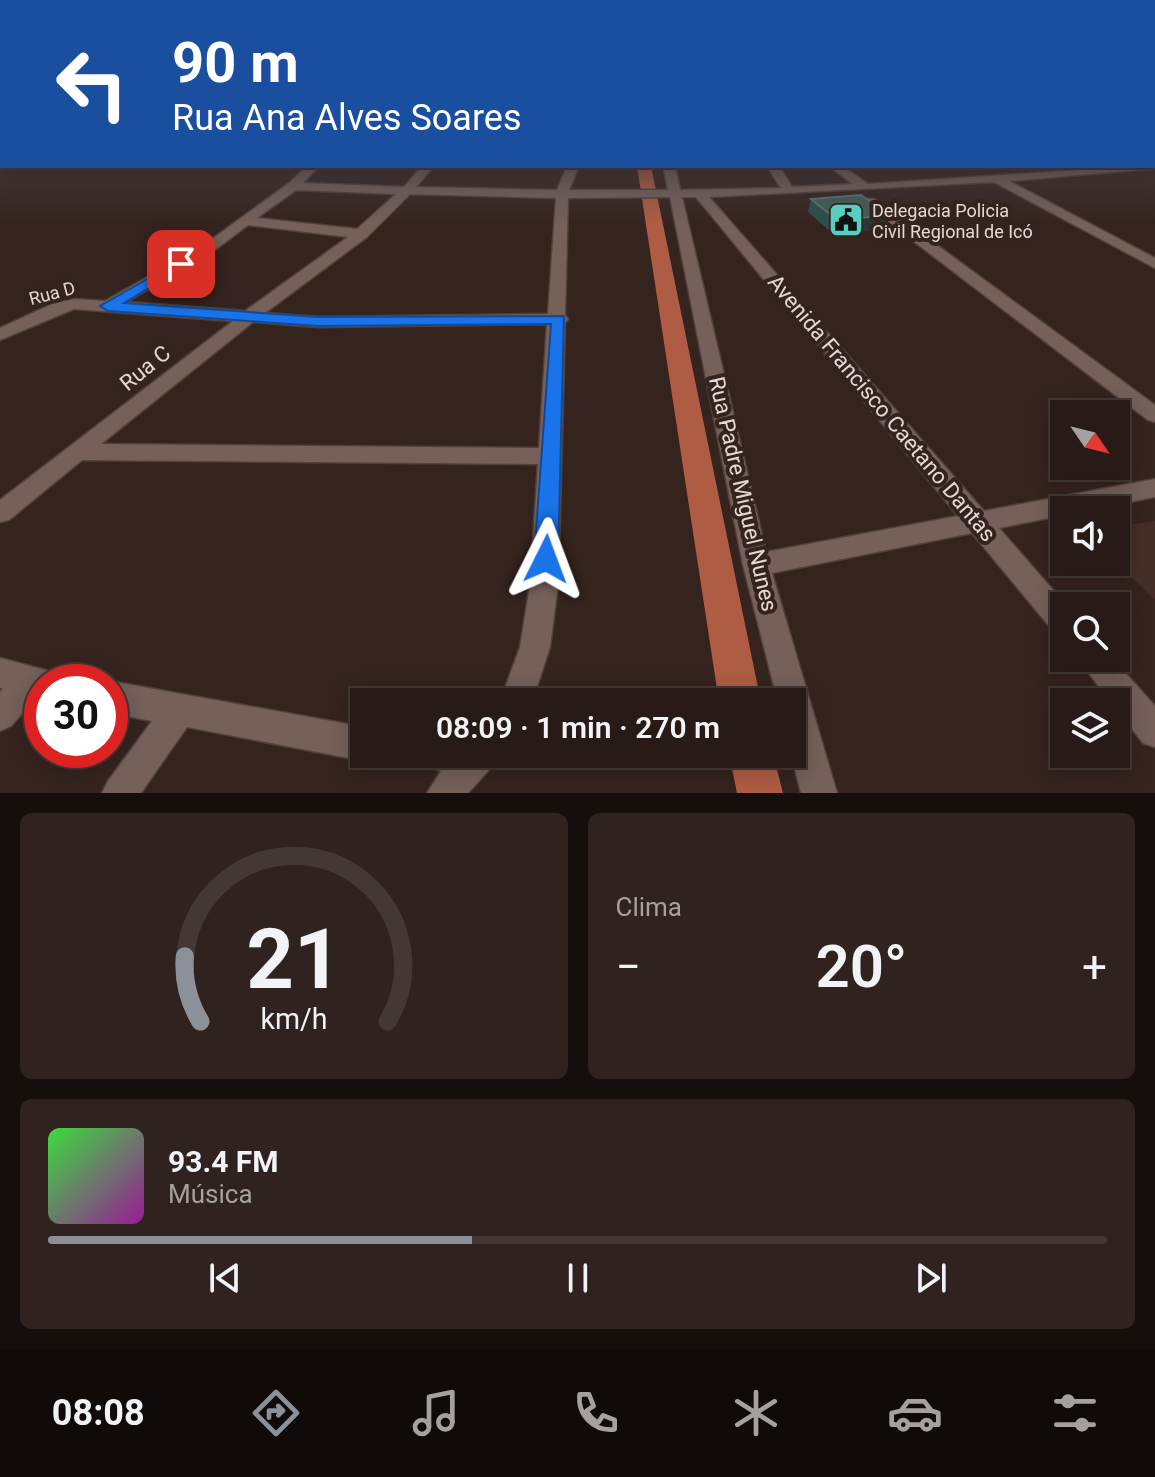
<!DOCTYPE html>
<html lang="pt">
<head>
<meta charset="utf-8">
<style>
	:root { --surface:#281a16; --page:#30231f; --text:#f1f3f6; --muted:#a5a1a1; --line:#443835; --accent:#8c9099 }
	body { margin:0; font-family:Roboto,sans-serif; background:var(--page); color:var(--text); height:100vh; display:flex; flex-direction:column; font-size:30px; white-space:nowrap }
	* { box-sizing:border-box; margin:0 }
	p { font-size:26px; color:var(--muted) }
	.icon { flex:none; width:44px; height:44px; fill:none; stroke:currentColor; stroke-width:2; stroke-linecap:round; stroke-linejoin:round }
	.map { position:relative; height:793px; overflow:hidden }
	.details { display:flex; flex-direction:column; gap:20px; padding:20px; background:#160e0c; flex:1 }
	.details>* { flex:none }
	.hud { position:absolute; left:0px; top:0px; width:1156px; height:168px; box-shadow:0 4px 20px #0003,0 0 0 2px var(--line); background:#1a4fa0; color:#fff; overflow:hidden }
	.needle { width:52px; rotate:125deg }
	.fabs { position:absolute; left:1050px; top:400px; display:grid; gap:16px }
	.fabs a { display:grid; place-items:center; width:80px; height:80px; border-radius:0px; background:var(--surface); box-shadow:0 4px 20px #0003,0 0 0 2px var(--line); font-size:40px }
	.speed { position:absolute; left:24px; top:664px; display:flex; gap:16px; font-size:40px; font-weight:700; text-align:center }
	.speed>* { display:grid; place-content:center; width:104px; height:104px; border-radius:50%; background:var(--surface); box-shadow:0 4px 20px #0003,0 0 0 2px var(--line); line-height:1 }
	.speed .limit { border:12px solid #d22; background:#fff; color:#111 }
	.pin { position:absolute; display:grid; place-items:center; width:68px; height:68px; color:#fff; margin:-34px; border-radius:16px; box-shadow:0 4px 12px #0006 }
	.me { position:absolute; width:88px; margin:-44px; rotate:3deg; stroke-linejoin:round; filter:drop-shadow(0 0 6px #0008) }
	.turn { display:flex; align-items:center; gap:28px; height:168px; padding:0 40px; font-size:36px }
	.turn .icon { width:104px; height:104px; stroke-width:2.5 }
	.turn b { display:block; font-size:56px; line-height:68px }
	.big { font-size:60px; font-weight:600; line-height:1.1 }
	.details .tile { flex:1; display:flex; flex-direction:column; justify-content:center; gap:12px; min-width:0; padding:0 28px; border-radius:12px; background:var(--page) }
	.details .dial { align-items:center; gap:0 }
	.dial svg { height:208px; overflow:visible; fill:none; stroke:var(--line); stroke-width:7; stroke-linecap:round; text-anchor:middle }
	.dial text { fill:var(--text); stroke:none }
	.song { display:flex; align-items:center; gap:24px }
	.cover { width:96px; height:96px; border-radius:12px; background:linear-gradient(135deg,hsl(120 70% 55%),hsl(300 70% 35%)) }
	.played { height:8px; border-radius:4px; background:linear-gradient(90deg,var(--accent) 40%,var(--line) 40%) }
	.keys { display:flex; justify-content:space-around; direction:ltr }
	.heat { display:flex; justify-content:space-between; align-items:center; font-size:44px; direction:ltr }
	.details .tiles { flex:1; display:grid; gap:20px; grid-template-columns:1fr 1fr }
	.tile:last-child { grid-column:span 2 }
	.trip { position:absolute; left:350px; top:688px; width:456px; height:80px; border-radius:0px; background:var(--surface); box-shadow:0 4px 20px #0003,0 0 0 2px var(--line); font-weight:600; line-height:80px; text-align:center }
	.dock { display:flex; height:128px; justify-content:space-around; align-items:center; background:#100a09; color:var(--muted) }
	.dock .icon { width:56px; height:56px }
	.dock .active { color:var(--accent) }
	.dock b { font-size:36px; color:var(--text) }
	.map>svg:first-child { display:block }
</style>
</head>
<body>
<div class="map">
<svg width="1155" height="793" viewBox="0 0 1155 793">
	<rect width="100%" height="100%" fill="#35231e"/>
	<path fill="#452e27" d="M1155,521V600L1116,562V527Z"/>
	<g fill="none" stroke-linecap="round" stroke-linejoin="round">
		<path fill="#ae5c44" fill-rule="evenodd" d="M637,166H651L761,702H719Z
			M729,754H773L783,793H737Z"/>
		<g stroke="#50413d" stroke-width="3">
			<path id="minor" d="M0,138H2V144H0Z
				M1154,165L1155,166L1153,168L1149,169L1009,181L1155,258V268L994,182L709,197L984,511L1155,479V497L1088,510H1064V515L999,528L1067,606H1064V636L1054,632L972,533L772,573L837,793H801L791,754L792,702H778L743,565L670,197L568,198L565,315L568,319L565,323L558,585L550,647L532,702H500L520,647L530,585L538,464L82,460L9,520L0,522V500L233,321L74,309L0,340V328L52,304L74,299L105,301L201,247L289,183L307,166H319L303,183L404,187L422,166H434L416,187L557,190L567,166H579L569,190H668L663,166H675L680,190L781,188L767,166H779L792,187L853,184L829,166H842L868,184ZM296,190L396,194L357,229L257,218ZM410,194L556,198L548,314L318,317L265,313L367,237ZM682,197H696L958,516L766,552ZM248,225L348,237L245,311L126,302L211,253ZM253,322L318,327L547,324L539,448L101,444Z
				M866,199H874L1155,405V422L1148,420L866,205Z
				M0,658L53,672L57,682H42V698L37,697L11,726L0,731V692L3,688H0Z
				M1078,658H1112L1155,706V747L1143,743L1116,709V702H1110Z
				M110,681L364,727V754H377L364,761L187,727L141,793H102L108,781L152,721L110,713Z
				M422,754H496L488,771L468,793H427L441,771L427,766Z"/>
		</g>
		<use href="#minor" fill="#75605a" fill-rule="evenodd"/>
	</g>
	<path fill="#2c4f4a" d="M811,199L886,229L833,234L808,212Z"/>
	<path fill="#273732" d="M890,215L886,229L833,234L837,220Z"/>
	<path fill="#405e59" stroke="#59716d" stroke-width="2" d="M861,195L890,215L837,220L811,199Z"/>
	<linearGradient id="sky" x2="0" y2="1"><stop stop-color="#1d1310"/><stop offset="0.5" stop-color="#4b454c"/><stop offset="1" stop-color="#4b454c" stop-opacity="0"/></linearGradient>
	<rect width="1155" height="224" fill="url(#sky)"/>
	<path fill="#1a73e8" stroke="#114b97" stroke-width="2" d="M181,260L186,261V266L124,303L318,317L564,316L558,559L554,566L546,569L537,566L534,559L551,324L318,326L108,311L100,306Z"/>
	<defs>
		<g id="civic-square" transform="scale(1.8)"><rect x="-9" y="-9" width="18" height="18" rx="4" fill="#58cec0" stroke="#35231e"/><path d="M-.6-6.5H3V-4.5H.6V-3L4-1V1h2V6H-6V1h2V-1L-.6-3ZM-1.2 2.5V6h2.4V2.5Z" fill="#111"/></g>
	</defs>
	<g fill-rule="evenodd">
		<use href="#civic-square" x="846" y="220"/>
	</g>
	<g text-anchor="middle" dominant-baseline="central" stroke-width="8" stroke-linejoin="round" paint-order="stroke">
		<g font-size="18" fill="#e4d8d5" stroke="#35231e" text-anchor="start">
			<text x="872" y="210">Delegacia Policia<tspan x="872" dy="21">Civil Regional de Icó</tspan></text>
		</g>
		<g font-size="18" fill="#e4d8d5" stroke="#35231e">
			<text transform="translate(52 293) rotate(-15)">Rua D</text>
		</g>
		<g font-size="22" fill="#e4d8d5" stroke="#35231e">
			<text transform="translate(145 368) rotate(-39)">Rua C</text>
			<text transform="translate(882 408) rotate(50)">Avenida Francisco Caetano Dantas</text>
			<text transform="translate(743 494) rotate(77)">Rua Padre Miguel Nunes</text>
		</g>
	</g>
</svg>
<div class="fabs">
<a><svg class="needle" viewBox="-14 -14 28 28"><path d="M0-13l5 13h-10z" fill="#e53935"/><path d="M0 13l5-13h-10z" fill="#a5a1a1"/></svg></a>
<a><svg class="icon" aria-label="sound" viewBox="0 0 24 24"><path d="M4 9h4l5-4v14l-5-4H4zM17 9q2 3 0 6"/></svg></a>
<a><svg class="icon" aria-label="search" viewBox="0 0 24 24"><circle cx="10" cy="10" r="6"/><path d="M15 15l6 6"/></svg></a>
<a><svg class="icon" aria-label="layers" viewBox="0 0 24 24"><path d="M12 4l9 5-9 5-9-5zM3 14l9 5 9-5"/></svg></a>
</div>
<div class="speed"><div class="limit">30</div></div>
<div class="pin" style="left:181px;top:264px;background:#d93025"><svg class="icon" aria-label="arrive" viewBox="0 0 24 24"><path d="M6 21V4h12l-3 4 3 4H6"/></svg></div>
<svg class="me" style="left:546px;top:559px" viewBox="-20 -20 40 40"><path d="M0-17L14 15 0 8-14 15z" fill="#1a73e8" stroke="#fff" stroke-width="4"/></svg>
<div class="trip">08:09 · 1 min · 270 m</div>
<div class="hud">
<div class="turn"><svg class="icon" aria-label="left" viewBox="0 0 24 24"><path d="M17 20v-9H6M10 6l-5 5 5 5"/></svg><div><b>90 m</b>Rua Ana Alves Soares</div></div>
</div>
</div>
<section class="details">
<div class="tiles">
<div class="tile dial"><svg viewBox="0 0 100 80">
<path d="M14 69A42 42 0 1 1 86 69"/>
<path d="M14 69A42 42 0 0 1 8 44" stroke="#8c9099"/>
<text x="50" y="56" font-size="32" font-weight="700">21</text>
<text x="50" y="72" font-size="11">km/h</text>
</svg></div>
<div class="tile"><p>Clima</p>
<div class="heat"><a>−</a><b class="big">20°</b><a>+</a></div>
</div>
<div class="tile">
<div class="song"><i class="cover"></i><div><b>93.4 FM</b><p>Música</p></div></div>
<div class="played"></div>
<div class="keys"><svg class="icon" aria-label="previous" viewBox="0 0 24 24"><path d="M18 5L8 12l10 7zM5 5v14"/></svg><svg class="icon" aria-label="pause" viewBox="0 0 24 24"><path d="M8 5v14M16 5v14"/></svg><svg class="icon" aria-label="next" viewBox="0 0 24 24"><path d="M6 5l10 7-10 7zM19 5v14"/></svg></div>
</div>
</div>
</section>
<nav class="dock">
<b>08:08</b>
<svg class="icon active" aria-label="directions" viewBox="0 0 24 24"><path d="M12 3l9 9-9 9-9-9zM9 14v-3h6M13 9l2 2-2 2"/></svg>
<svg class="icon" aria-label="music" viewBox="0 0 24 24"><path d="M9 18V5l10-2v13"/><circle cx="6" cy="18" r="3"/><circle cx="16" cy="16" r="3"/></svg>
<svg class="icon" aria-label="phone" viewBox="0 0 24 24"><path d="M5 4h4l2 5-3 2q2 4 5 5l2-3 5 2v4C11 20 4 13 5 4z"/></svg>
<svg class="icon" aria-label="climate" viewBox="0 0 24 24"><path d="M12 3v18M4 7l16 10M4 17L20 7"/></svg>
<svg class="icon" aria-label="car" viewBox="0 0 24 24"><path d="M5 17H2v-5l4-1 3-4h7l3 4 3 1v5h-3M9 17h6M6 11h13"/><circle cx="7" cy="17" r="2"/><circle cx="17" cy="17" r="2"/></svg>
<svg class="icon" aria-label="filters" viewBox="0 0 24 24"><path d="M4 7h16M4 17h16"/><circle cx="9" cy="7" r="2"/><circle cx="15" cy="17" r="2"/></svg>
</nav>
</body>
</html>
